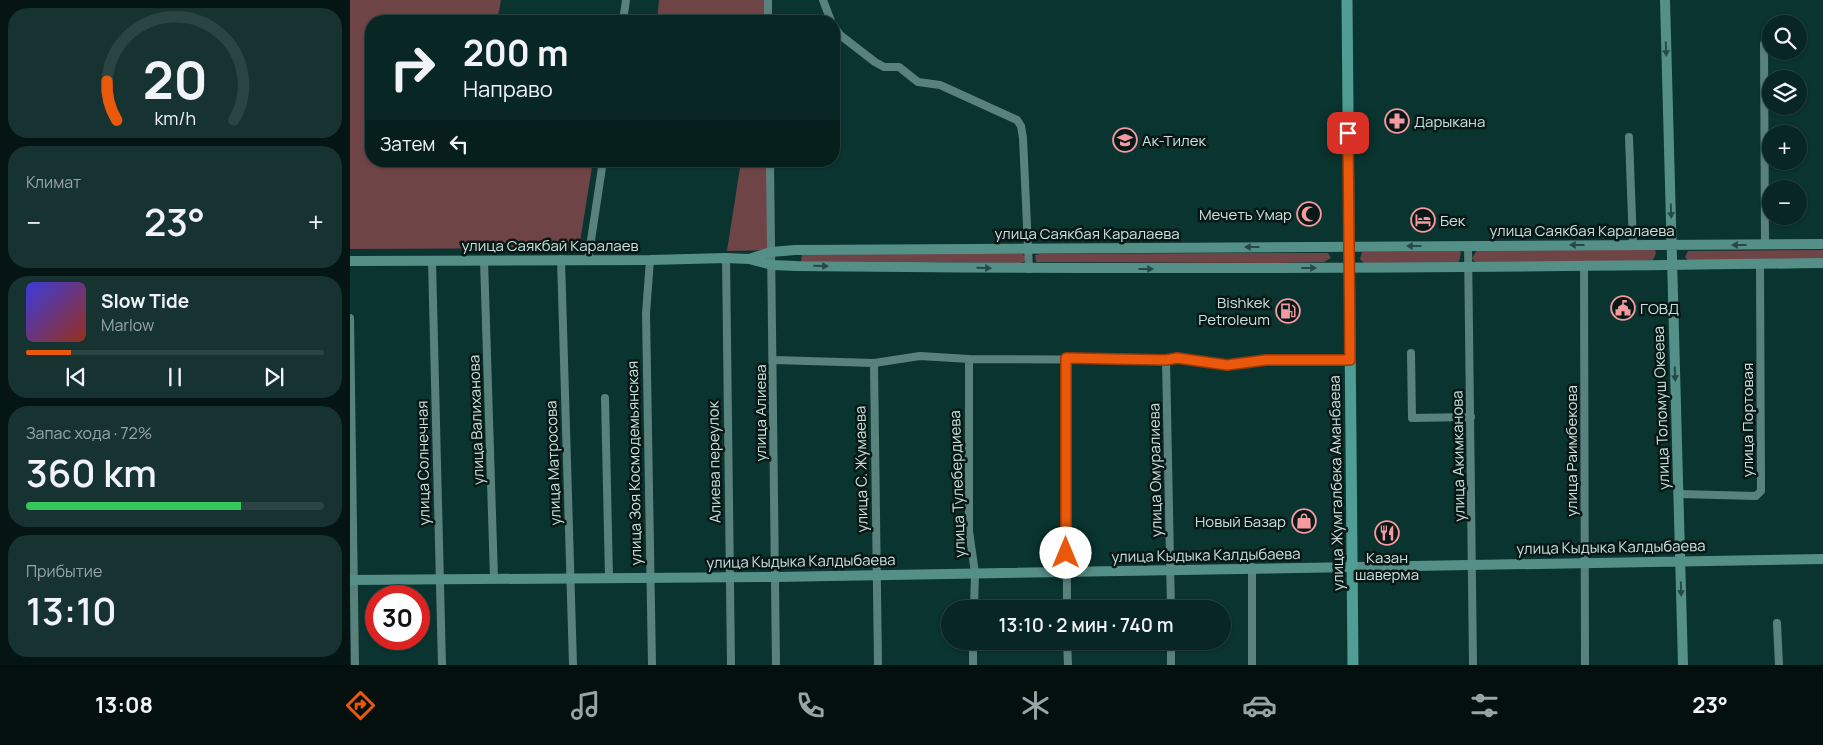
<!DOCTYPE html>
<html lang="ru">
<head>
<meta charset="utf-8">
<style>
	:root { --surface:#082724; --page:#163331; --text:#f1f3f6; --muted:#98a5a6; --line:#294441; --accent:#ea580c }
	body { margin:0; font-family:Manrope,sans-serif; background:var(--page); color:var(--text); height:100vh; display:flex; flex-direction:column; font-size:19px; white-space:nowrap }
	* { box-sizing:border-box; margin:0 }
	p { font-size:16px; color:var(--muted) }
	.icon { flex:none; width:28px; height:28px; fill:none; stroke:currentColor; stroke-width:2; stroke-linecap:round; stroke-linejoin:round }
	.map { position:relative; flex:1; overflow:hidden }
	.sheet { display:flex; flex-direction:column; gap:8px; padding:8px; background:#041514; width:350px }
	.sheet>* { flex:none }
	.hud { position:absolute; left:15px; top:15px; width:475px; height:152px; border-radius:20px; box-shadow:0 1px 4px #0004,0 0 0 1px var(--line); background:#082724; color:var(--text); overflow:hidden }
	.fabs { position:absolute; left:1412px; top:15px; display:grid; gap:10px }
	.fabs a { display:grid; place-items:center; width:45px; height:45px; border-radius:50%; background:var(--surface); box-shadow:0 1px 4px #0004,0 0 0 1px var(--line); font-size:25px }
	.speed { position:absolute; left:15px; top:585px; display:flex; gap:10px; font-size:25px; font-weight:700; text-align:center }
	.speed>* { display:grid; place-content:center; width:65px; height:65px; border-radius:50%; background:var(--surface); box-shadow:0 1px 4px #0004,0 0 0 1px var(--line); line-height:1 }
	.speed .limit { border:8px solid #d22; background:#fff; color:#111 }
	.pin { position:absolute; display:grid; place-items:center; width:42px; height:42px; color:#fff; margin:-21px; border-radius:10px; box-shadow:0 2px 8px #0006 }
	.me { position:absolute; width:55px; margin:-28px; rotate:0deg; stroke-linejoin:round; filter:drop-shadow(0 0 4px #0008) }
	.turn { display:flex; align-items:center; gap:18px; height:105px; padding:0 15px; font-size:22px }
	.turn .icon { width:65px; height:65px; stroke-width:2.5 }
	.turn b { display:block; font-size:35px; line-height:42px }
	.then { display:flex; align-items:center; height:48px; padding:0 15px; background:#0003; gap:10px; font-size:19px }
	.big { font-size:38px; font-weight:600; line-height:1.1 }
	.sheet .widget { flex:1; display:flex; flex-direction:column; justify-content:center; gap:8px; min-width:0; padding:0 18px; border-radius:20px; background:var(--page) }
	.sheet .dial { align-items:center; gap:0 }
	.dial svg { height:130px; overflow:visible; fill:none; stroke:var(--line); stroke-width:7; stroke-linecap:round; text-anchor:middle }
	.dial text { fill:var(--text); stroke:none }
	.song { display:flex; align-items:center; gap:15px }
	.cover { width:60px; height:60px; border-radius:8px; background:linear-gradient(135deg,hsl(240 70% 55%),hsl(10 70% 35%)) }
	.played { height:5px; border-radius:2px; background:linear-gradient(90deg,var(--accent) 15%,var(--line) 15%) }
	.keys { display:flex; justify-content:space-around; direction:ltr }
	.heat { display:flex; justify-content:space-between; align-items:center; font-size:28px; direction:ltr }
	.charge { height:8px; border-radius:4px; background:linear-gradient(90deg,#34c759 72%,var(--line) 0) }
	.trip { position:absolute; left:591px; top:600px; width:290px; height:50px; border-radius:25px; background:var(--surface); box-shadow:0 1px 4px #0004,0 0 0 1px var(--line); font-weight:600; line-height:50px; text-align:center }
	.tabs { display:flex; height:80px; justify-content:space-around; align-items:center; background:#03100e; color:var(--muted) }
	.tabs .icon { width:35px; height:35px }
	.tabs .on { color:var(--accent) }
	.tabs b { font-size:22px; color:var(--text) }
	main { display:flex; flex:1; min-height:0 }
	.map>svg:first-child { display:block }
</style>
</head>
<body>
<main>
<section class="sheet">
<div class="widget dial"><svg viewBox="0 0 100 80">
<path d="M14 69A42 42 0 1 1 86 69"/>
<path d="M14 69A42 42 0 0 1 8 45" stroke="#ea580c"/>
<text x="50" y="56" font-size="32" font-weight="700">20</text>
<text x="50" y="72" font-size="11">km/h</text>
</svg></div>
<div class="widget"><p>Климат</p>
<div class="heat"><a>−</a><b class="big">23°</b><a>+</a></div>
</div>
<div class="widget">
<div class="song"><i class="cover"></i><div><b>Slow Tide</b><p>Marlow</p></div></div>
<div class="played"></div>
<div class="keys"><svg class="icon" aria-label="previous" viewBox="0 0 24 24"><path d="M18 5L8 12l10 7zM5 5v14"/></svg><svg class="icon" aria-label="pause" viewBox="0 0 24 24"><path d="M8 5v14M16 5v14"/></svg><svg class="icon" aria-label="next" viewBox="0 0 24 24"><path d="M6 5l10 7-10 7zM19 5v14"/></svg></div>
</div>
<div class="widget"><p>Запас хода · 72%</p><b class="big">360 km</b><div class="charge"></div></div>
<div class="widget"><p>Прибытие</p><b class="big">13:10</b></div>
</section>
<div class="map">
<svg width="1473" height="665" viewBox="0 0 1473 665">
	<rect width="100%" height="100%" fill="#0a3430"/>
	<path fill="#6f4447" d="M0,0H151L147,21H21V161H243L229,248L0,249Z
		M309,0H414V21H368L367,16L345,18V21H307Z
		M391,161H418L421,250L377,251Z
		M1127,250H1305L1306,253L1303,260L1291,261L1128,263L1124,261L1122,258Z
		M1473,250V259L1338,260L1335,257L1338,251Z
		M1108,251L1111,252L1109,262L1015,264L1010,259L1012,252Z
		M878,253H978L981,258L974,262L926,263L690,262H686L685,255L690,254Z
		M465,254H673L676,259L674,262L669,263L451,261L452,255Z"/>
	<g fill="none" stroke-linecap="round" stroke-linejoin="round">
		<path stroke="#5a827c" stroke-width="8" d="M418,0V21
			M473,0L481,21
			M273,21L276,0
			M484,26L490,35L525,62L534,67H549L568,82L590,85L667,120L671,126L673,138L679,269
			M1414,44L1415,244
			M1279,137L1283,245
			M420,161L426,665
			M1118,246L1123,665
			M376,258L381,665
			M211,259L223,665
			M134,260L144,578
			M238,260L253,161
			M300,260L296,313L302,665
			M82,261L92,665
			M1234,267L1235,665
			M0,318L5,665
			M1061,353L1062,418L1121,417
			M716,358L717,609
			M619,359V531L625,573L624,609
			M424,360L524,363L570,356L619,359L816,360L827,358L877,365L916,360H1000
			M816,360L821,609
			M524,363L528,665
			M255,398L259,577
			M1329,494L1406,496L1411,491L1410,264
			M1427,623L1429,665
			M717,641L718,665
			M821,641V665
			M623,665V641
			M902,665V567"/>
		<path stroke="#559088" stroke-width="10" d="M1315,0L1333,665
			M399,259L421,252L445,250L1473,244
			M0,261L300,260L376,258L399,259L422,265L446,266C788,270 1131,268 1473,263
			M0,580L425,577L1473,559"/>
		<path stroke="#4f9d93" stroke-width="11" d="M997,0L1003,665"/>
	</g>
	<defs><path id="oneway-solid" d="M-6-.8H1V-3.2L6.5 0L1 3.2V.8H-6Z" transform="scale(1.25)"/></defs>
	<g fill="#274844">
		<use href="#oneway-solid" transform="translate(1316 49) rotate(88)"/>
		<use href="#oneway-solid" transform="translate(1321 211) rotate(88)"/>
		<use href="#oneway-solid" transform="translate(1227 245) rotate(180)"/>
		<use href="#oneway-solid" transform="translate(1389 245) rotate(180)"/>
		<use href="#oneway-solid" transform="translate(1064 246) rotate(180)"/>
		<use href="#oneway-solid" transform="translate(902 247) rotate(180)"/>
		<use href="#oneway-solid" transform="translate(471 266) rotate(1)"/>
		<use href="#oneway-solid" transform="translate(634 268) rotate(1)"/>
		<use href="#oneway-solid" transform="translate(959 268)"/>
		<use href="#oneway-solid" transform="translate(796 269)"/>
		<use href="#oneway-solid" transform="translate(1325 374) rotate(88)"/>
		<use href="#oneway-solid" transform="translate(1331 589) rotate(89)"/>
	</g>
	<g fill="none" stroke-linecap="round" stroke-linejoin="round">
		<g stroke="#983908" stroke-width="12">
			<path id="route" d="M716,553V358L816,360L827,358L877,365L916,360H1000L998,133"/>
		</g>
		<use href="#route" stroke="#ea580c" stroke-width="9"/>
	</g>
	<defs>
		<g id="pharmacy-ring" transform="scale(1.25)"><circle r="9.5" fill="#081816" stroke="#f49aa0" stroke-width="1.5"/><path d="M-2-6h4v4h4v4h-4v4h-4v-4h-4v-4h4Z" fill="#f49aa0"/></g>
		<g id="school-ring" transform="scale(1.25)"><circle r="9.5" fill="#081816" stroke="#f49aa0" stroke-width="1.5"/><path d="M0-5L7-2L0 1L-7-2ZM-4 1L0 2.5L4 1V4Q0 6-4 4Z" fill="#f49aa0"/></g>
		<g id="mosque-ring" transform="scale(1.25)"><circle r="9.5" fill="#081816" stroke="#f49aa0" stroke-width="1.5"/><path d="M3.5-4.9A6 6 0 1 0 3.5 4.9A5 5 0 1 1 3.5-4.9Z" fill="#f49aa0"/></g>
		<g id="hotel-ring" transform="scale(1.25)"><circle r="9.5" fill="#081816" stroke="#f49aa0" stroke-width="1.5"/><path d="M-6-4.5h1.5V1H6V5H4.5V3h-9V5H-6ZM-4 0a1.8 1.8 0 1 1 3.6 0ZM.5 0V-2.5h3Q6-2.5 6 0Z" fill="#f49aa0"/></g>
		<g id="civic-ring" transform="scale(1.25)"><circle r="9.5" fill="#081816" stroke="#f49aa0" stroke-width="1.5"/><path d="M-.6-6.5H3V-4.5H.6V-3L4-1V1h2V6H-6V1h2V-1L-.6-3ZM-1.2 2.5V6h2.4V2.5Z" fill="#f49aa0"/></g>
		<g id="fuel-ring" transform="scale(1.25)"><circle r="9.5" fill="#081816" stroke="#f49aa0" stroke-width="1.5"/><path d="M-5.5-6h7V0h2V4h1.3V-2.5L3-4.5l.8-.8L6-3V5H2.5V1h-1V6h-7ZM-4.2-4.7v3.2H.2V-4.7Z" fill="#f49aa0"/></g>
		<g id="shop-ring" transform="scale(1.25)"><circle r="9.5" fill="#081816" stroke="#f49aa0" stroke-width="1.5"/><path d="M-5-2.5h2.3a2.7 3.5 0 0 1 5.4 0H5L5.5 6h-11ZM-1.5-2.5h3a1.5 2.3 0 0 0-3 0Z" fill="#f49aa0"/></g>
		<g id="restaurant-ring" transform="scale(1.25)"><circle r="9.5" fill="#081816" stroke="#f49aa0" stroke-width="1.5"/><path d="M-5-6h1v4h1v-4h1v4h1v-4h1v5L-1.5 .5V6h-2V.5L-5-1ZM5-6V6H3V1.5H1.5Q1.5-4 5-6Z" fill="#f49aa0"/></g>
	</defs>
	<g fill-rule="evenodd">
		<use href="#pharmacy-ring" x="1047" y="121"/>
		<use href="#school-ring" x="775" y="140"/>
		<use href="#mosque-ring" x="959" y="214"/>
		<use href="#hotel-ring" x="1073" y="220"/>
		<use href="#civic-ring" x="1273" y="308"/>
		<use href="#fuel-ring" x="938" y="311"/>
		<use href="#shop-ring" x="954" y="521"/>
		<use href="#restaurant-ring" x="1037" y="533"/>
	</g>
	<g text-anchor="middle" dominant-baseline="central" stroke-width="5" stroke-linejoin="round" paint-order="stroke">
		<g font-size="15" fill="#cbe0dc" stroke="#081816" text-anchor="start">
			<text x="1064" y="121">Дарыкана</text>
			<text x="792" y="140">Ак-Тилек</text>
			<text x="942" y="214" text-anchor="end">Мечеть Умар</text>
			<text x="1090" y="220">Бек</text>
			<text x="920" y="302" text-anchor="end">Bishkek<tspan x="920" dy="17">Petroleum</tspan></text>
			<text x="1290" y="308">ГОВД</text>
			<text x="936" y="521" text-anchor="end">Новый Базар</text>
			<text x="1037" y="557" text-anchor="middle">Казан<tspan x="1037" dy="17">шаверма</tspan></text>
		</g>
		<g font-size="15" fill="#cbe0dc" stroke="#081816">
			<text x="1232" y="230">улица Саякбая Каралаева</text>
			<text x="737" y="233">улица Саякбая Каралаева</text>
			<text x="200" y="245">улица Саякбай Каралаев</text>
			<text transform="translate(1311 408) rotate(-92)">улица Толомуш Океева</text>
			<text transform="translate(410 413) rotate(-90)">улица Алиева</text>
			<text transform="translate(126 420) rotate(-92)">улица Валиханова</text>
			<text transform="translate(1397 420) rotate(-90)">улица Портовая</text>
			<text transform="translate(1221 451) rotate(-90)">улица Раимбекова</text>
			<text transform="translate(1108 456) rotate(-91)">улица Акимканова</text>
			<text transform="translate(364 462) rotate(-91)">Алиева переулок</text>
			<text transform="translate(73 463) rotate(-91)">улица Солнечная</text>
			<text transform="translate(203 463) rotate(-92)">улица Матросова</text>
			<text transform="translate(284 463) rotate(-91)">улица Зоя Космодемьянская</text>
			<text transform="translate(511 469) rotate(-91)">улица С. Жумаева</text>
			<text transform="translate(805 470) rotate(-91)">улица Омуралиева</text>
			<text transform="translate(986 483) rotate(-91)">улица Жумгалбека Аманбаева</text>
			<text transform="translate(607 484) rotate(-92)">улица Тулебердиева</text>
			<text transform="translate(1261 547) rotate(-1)">улица Кыдыка Калдыбаева</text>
			<text transform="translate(856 555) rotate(-1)">улица Кыдыка Калдыбаева</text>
			<text transform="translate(451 561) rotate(-1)">улица Кыдыка Калдыбаева</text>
		</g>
	</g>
</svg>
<div class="fabs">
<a><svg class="icon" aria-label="search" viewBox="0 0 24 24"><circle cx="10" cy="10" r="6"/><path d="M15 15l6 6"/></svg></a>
<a><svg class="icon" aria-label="layers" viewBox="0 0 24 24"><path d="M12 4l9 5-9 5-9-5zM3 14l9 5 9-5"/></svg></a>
<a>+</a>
<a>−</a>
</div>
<div class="speed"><div class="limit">30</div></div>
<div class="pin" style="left:998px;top:133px;background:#d93025"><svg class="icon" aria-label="arrive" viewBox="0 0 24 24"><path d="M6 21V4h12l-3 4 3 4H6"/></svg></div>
<svg class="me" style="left:716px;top:553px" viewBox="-20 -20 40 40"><circle r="19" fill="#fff"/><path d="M0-13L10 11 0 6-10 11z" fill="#ea580c"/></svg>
<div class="trip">13:10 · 2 мин · 740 m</div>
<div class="hud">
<div class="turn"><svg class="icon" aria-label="right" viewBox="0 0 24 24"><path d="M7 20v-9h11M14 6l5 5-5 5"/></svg><div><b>200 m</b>Направо</div></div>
<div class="then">Затем<svg class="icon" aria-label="left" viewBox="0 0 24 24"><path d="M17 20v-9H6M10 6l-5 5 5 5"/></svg></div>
</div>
</div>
</main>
<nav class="tabs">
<b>13:08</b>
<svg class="icon on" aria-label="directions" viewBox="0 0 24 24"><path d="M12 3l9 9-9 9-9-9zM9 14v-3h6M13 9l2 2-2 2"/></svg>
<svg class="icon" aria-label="music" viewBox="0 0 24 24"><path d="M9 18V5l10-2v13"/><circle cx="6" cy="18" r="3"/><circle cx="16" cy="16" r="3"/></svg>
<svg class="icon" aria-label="phone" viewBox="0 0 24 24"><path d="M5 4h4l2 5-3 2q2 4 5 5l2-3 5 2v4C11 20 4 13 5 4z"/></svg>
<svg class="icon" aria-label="climate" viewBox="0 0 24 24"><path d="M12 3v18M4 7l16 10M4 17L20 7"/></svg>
<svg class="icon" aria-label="car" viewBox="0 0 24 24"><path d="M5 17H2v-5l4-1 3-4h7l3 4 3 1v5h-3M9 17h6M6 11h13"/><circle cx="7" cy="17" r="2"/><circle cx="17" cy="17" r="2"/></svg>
<svg class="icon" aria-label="filters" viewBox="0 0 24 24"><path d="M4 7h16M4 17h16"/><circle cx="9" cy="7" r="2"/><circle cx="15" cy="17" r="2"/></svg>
<b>23°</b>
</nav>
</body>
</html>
